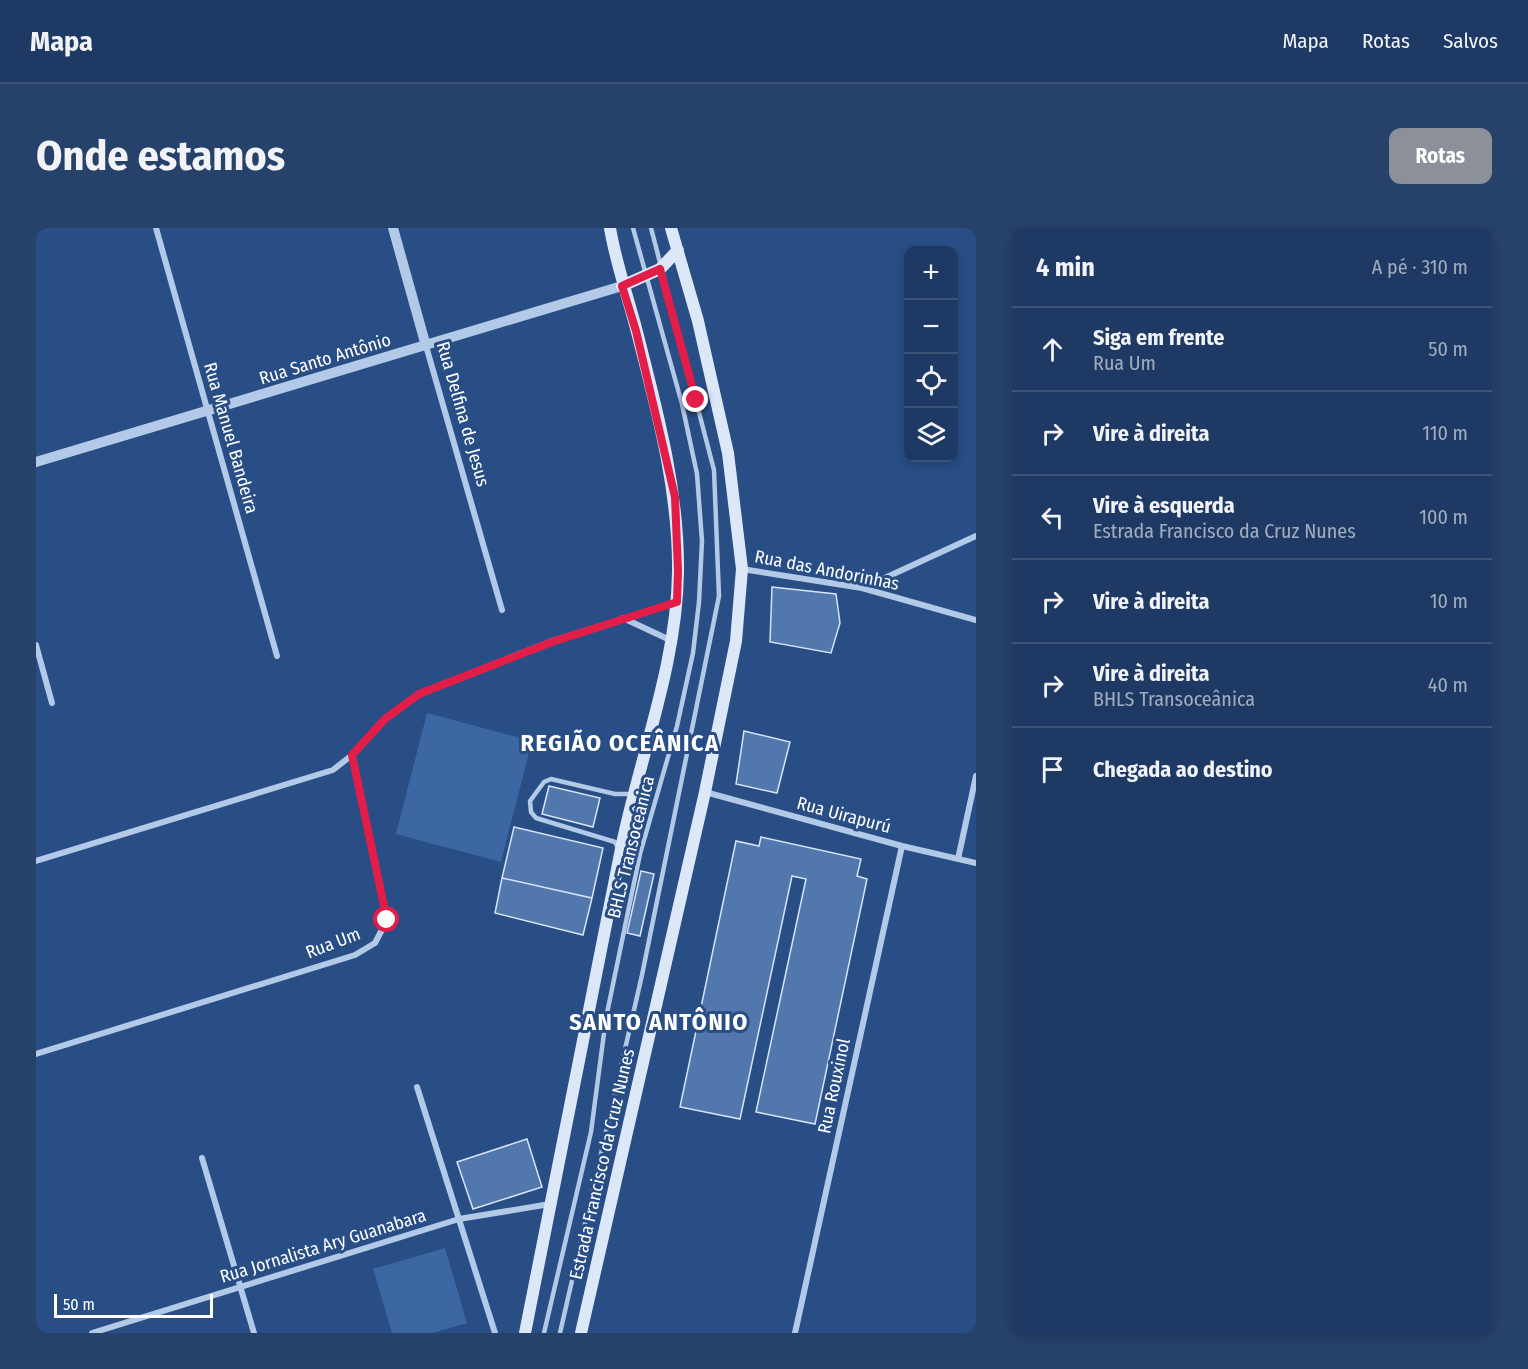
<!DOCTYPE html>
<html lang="pt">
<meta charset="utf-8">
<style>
body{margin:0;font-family:"Fira Sans Condensed",sans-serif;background:#26416a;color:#f1f3f6}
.controls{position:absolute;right:18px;top:18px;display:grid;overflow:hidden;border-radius:12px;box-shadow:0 3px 9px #0003}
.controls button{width:54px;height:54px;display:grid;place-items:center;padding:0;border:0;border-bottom:2px solid #3c5478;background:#1e3a64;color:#f1f3f6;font:30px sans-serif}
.scale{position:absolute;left:18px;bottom:15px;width:159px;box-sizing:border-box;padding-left:6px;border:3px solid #fff;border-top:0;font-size:16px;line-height:21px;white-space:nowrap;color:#fff;-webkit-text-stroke:4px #284e85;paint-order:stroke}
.stop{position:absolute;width:18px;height:18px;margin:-14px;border:4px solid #e11d48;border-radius:50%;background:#fff}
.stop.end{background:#e11d48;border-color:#fff;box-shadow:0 2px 6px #0008}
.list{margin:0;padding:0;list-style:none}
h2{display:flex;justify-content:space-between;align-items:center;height:78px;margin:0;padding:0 24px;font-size:26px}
h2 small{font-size:20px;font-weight:400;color:#a1adbf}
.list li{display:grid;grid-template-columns:39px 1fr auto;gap:18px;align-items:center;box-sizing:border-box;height:84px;padding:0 24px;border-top:2px solid #3c5478}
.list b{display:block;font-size:22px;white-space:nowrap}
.list p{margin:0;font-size:20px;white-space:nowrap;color:#a1adbf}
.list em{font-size:20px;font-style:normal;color:#a1adbf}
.icon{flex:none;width:33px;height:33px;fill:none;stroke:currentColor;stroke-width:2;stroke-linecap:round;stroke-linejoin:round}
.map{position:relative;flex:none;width:940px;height:1105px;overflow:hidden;border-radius:12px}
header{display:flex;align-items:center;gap:36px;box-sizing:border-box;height:84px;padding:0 30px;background:#1e3a64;border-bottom:2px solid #3c5478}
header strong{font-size:28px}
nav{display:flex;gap:33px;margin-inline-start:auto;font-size:21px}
.intro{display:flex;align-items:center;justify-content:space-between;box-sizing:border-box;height:144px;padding:0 36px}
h1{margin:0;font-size:42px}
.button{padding:15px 27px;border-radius:12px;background:#8c9099;color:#fff;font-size:21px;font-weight:700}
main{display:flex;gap:36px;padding:0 36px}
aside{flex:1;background:#1e3a64;border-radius:12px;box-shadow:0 3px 9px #0003}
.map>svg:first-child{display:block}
</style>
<header>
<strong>Mapa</strong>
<nav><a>Mapa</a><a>Rotas</a><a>Salvos</a></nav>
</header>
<div class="intro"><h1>Onde estamos</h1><a class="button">Rotas</a></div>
<main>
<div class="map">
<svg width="940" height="1105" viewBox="0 0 940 1105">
<rect width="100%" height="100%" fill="#284e85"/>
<path fill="#3d67a2" d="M 391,485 L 496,513 L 465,634 L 360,606 Z
M 409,1020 L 431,1095 L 396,1105 L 356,1105 L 337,1041 Z"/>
<path fill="#5177ad" stroke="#d6e4f6" stroke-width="1.5" d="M 736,359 L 800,366 L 804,395 L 795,425 L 734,414 Z
M 708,503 L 754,514 L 741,565 L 700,556 Z
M 513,558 L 564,570 L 557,599 L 506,586 Z
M 478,599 L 567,620 L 556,670 L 466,650 Z
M 725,609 L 825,631 L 821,648 L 831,651 L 779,896 L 720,884 L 770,651 L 756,648 L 704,891 L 644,879 L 700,613 L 723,618 Z
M 605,643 L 618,646 L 604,708 L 591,705 Z
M 466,650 L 556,670 L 547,707 L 459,685 Z
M 491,911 L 506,959 L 437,981 L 421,934 Z"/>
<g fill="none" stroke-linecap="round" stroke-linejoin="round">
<path stroke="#b3c9e8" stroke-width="4.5" d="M 582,620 L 579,614 L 500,590 L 495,584 L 494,573 L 508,554 L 515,551 L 579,566 L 595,566
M 508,1105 L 555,904 L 570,790 L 604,626 L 641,498 L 657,425 L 663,374 L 666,313 L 661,246 L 646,176 L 597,0
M 524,1105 L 606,747 L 683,368 L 678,242 L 615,0"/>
<path stroke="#b3c9e8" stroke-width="6" d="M 120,0 L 241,428
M 390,118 L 466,382
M 706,341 L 826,360 L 940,392
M 827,360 L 940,308
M 587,390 L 634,412
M 0,417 L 16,475
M 316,527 L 349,491 L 383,466 L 516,413 L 641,374
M 669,564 L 866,618 L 940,635
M 922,631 L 940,548
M 0,633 L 297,542 L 316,527 L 351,692 L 339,715 L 319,727 L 0,826
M 381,859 L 459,1105
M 166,930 L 218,1105
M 56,1105 L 423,991 L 514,976
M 759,1105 L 866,618"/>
<path stroke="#b3c9e8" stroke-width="10" d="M 357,0 L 390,118
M 0,234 L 586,58"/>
<path stroke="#dce7f7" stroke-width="12" d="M 586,58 L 624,41 L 642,22
M 489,1105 C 522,944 552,782 585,621 C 603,531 641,437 642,344 C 643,263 621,182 601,104 C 592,69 580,36 574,0
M 545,1105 L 669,564 L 700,413 L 706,341 L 692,225 L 662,93 L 635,0"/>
</g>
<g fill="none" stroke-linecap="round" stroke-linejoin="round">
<path stroke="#e11d48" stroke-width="8" d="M 351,692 L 316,527 L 349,491 L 383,466 L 516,414 L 641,374 L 642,343 L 639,269 L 600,103 L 586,58 L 624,41 L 660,172"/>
</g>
<g text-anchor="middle" stroke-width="6" stroke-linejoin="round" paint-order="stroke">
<g font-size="18" fill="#fff" stroke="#284e85">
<text transform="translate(289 131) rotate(-17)" y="6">Rua Santo Antônio</text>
<text transform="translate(427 186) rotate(74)" y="6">Rua Delfina de Jesus</text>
<text transform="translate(195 210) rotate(74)" y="6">Rua Manuel Bandeira</text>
<text transform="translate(791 342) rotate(11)" y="6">Rua das Andorinhas</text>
<text transform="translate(808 587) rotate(15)" y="6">Rua Uirapurú</text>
<text transform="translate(595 619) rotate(-76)" y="6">BHLS Transoceânica</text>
<text transform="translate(297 715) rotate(-21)" y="6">Rua Um</text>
<text transform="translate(798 858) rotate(-78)" y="6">Rua Rouxinol</text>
<text transform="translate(566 936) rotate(-77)" y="6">Estrada Francisco da Cruz Nunes</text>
<text transform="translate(287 1018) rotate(-17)" y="6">Rua Jornalista Ary Guanabara</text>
</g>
<g font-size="24" font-weight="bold" letter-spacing="1.5" fill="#fff" stroke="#284e85">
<text x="584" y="523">REGIÃO OCEÂNICA</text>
<text x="623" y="802">SANTO ANTÔNIO</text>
</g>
</g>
</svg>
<div class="controls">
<button>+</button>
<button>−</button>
<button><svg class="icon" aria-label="locate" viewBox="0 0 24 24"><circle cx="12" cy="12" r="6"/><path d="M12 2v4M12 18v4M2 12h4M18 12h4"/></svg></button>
<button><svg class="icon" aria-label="layers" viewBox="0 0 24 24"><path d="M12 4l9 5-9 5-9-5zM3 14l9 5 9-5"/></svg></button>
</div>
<div class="scale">50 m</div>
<div class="stop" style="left:351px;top:692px"></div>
<div class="stop end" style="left:660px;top:172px"></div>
</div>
<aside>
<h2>4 min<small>A pé · 310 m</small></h2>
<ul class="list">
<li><svg class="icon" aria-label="ahead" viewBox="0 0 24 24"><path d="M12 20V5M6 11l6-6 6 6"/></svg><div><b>Siga em frente</b><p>Rua Um</p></div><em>50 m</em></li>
<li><svg class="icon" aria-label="right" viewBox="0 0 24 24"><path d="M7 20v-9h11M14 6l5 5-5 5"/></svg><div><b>Vire à direita</b></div><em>110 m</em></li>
<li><svg class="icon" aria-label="left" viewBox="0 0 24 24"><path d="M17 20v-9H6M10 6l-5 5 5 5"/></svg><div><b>Vire à esquerda</b><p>Estrada Francisco da Cruz Nunes</p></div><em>100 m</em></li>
<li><svg class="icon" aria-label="right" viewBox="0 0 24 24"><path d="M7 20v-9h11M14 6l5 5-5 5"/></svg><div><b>Vire à direita</b></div><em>10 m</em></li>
<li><svg class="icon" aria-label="right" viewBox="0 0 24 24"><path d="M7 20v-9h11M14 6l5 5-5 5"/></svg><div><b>Vire à direita</b><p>BHLS Transoceânica</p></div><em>40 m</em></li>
<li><svg class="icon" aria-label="arrive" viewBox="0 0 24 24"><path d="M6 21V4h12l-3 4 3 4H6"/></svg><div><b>Chegada ao destino</b></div></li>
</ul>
</aside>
</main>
